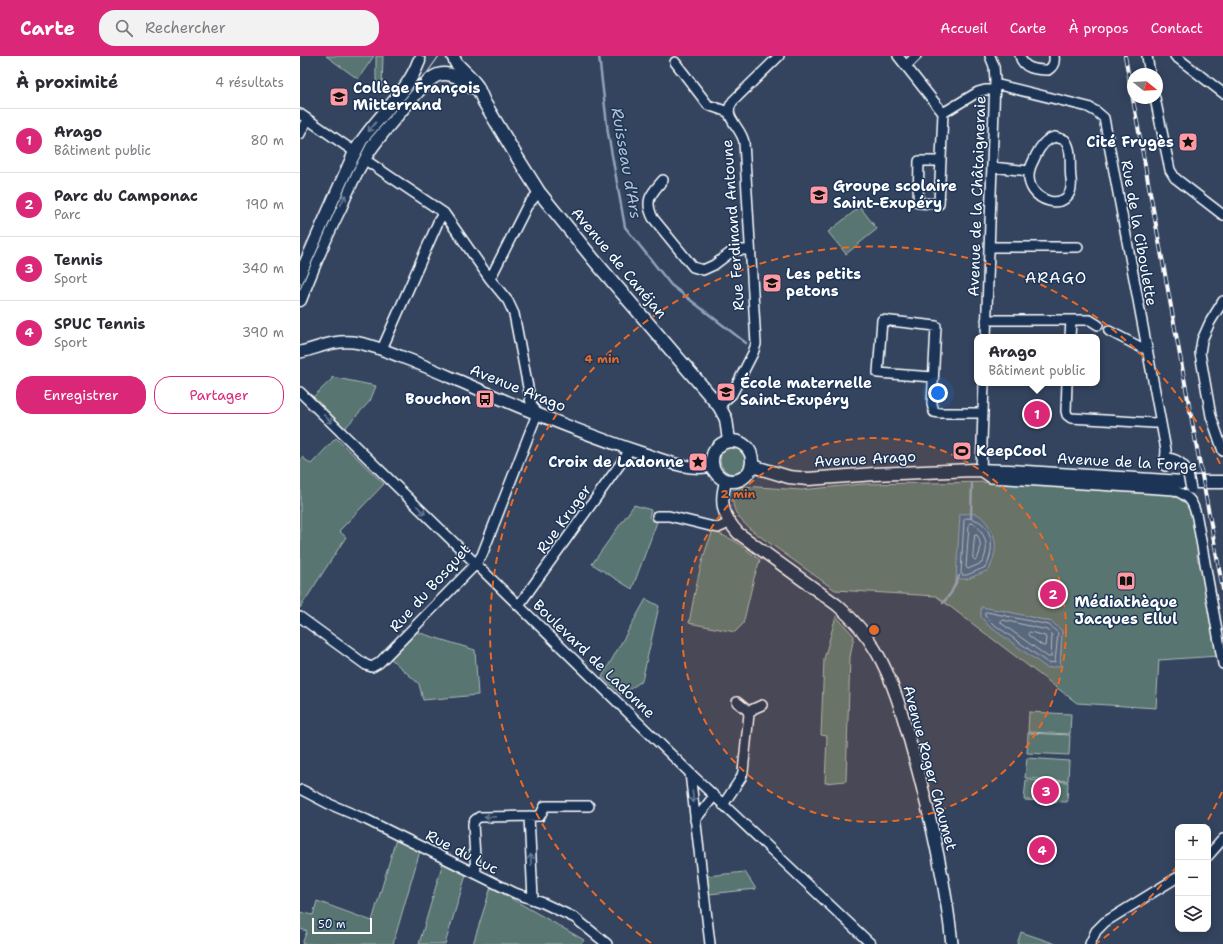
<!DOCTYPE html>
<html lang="fr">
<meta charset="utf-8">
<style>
body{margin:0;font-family:"Shantell Sans",sans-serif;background:#f2f2f3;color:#2b2b33}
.controls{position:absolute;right:12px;bottom:12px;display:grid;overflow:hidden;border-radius:8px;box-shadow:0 2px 10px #0003}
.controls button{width:36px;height:36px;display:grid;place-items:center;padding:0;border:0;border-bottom:1px solid #e1e1e2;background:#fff;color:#2b2b33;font:20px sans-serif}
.compass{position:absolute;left:827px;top:12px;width:36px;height:36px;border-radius:50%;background:#fff;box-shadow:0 2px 10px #0003;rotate:108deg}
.scale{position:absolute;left:12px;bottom:10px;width:60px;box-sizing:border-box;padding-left:4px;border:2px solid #fff;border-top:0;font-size:11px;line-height:14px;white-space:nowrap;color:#fff;-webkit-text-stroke:3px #1d3557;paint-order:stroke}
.you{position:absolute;left:638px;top:337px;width:14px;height:14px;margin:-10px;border:3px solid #fff;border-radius:50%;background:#1a73e8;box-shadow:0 0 0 6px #1a73e833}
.badge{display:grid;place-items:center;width:26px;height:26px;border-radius:50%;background:#db2777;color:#fff;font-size:13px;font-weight:700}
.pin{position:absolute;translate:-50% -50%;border:2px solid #fff;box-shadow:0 1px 4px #0006}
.popup{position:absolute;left:674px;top:278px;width:126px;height:52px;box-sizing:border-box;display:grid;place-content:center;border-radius:8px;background:#fff;filter:drop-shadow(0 1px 3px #0005);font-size:13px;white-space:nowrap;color:#7c7c81}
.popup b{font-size:15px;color:#2b2b33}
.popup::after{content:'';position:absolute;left:50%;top:100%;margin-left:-8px;border:8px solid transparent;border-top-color:#fff}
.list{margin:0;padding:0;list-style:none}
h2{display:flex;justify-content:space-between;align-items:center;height:52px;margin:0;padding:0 16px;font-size:17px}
h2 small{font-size:13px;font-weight:400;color:#7c7c81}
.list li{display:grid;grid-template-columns:26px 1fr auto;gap:12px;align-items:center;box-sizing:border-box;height:64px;padding:0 16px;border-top:1px solid #e1e1e2}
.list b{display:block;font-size:15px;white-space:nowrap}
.list p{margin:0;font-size:13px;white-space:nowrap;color:#7c7c81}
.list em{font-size:13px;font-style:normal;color:#7c7c81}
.actions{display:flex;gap:8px;padding:12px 16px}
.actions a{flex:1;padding:9px 0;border:1px solid #db2777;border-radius:16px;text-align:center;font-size:14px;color:#db2777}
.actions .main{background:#db2777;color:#fff}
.icon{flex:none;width:22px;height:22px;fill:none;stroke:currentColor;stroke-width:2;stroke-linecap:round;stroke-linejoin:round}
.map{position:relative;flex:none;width:923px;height:888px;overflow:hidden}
header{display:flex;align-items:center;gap:24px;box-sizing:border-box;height:56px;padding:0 20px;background:#db2777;color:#fff}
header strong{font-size:19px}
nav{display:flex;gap:22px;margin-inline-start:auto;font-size:14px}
.search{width:280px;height:36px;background:#f2f2f3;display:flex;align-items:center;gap:10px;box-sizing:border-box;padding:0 14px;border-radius:16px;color:#7c7c81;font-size:15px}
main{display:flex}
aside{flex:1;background:#fff}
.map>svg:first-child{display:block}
</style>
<header>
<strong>Carte</strong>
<div class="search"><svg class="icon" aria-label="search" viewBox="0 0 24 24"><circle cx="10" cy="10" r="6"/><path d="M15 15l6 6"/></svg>Rechercher</div>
<nav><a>Accueil</a><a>Carte</a><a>À propos</a><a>Contact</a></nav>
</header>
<main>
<aside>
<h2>À proximité<small>4 résultats</small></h2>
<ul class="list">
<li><span class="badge">1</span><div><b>Arago</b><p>Bâtiment public</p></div><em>80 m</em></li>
<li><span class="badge">2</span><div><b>Parc du Camponac</b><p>Parc</p></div><em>190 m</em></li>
<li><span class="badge">3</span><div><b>Tennis</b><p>Sport</p></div><em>340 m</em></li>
<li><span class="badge">4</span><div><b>SPUC Tennis</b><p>Sport</p></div><em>390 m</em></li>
</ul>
<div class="actions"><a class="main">Enregistrer</a><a>Partager</a></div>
</aside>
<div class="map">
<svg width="923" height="888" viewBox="0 0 923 888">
<rect width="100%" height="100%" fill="#34445f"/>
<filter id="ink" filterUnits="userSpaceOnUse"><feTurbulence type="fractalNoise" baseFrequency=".025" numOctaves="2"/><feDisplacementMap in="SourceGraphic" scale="8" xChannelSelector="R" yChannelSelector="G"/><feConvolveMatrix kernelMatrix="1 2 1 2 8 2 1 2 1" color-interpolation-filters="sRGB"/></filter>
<g filter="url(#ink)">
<path fill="#597471" stroke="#acbab8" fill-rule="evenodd" d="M 26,0 L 74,0 L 58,23 Z
M 76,0 L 83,0 L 82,31 L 76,31 Z
M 560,151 L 577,173 L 546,198 L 528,176 Z
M 32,321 L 76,330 L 70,345 L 45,372 L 13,341 L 32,323 Z
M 36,382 L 84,428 L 39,475 L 46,481 L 0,552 L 0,404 L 2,401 L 11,408 Z
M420 404a14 14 0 1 1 28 0a14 14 0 1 1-28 0Z
M 695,426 L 862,436 L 876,439 L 885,445 L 892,455 L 899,491 L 897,499 L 898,505 L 903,512 L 909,546 L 909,559 L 911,561 L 918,600 L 859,604 L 856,652 L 777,647 L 636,540 L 535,534 L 450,473 C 436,460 431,453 433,434 L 444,430 L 501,434 L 563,428 ZM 681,552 L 705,555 L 751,566 L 762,575 L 760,610 Z
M 334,449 L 351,454 L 349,461 L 353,465 L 357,466 L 332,533 L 292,508 Z
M 413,475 L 435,485 L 460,504 L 454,522 L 443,568 L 435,576 L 389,567 C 395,536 400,504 413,475 Z
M 346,543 L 359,550 L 342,625 L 321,639 L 302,621 Z
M 536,560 L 554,580 L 550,601 L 546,725 L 525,727 L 527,680 L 521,679 L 524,603 Z
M 117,576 L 175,594 L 178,639 L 123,644 L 119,628 L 91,603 Z
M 729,656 L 771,658 L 770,678 L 728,676 Z
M 728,677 L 770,679 L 769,699 L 727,697 Z
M 727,702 L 769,705 L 768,725 L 725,722 Z
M 726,724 L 768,726 L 767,746 L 724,744 Z
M 96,783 L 120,795 L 93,888 L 2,888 L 7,875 L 0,873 L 0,856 L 13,859 L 17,845 L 72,865 Z
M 143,806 L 166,819 L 145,888 L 119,888 Z
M 445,816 L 456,833 L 409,838 L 407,820 Z
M 191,831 L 284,884 L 281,888 L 173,888 Z
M 721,876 L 756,888 L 717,888 Z"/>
<path fill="#44678b" stroke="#8fa4b9" d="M 660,458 C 665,458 672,457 676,458 C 682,460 685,465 688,469 C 699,484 696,498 689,514 L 667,523 L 656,523 Z
M 681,551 L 705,555 L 752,566 L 762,575 L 760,610 L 747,612 L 689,570 L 681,561 Z"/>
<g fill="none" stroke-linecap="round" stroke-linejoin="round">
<path stroke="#b4c2d1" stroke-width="1" d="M 666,462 C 693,463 696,491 686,511 L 667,519 L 662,519 L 661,517 L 664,464 Z
M 670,467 C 675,467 678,470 680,474 C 688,485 688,495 682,507 L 668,513 L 666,511 L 669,469 Z
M 675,479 L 677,479 C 682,487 681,495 677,503 L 675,504 L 673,502 Z
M 687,556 L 749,569 L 758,577 L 755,606 L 748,607 L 692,567 L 685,560 L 685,557 Z
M 703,564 L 747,574 L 752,579 L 751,601 L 748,601 L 701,567 L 701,565 Z
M 730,576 L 745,580 L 746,582 L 745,590 L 743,590 L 729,580 L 728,578 Z"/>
<path stroke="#8fa4b9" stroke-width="2.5" d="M 299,0 L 308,77 L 325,171 L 371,229 L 446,287
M 671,461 L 672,428
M 643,547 L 651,537 L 659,520"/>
<defs>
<path id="minor" d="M 598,0 L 643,57 L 678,36 L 685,34 L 695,34
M 720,0 C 723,13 737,14 748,14 C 753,11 755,6 754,0
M 847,0 L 850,18
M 875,0 L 923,37
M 375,6 L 408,49 L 428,56
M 606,10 L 616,0
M 695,28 L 788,51 L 797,56 L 804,62 L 866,394 L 865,410
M 855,42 L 870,114 L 875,122 L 923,159
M 0,58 L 55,96
M 0,78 L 7,63
M 755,81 L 765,84 C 773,94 769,110 771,123 C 776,161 721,147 730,113 C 731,109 734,104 736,99 C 740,91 745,83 755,81 Z
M 64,103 L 144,157 L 190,223
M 641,105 L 619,105 L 618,147 L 639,148 L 643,57
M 692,111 L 729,115
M 363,124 C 351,138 344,144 353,162 L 393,211 L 403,214 L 414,209 L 434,194 L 450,194
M 689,191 L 778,191
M 923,245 L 910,266 L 902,284 L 900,297 L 911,360 L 923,395
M 686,264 L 790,264 L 798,269
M 809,275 L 842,292 L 846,292
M 686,281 L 695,24 L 694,10 L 690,0
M 770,281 L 771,264
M 82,293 L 139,164 L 144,157
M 633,321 L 578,317 L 582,264 L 636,270 L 632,348 L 634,356 L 640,357 L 683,357
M 684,327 L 681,415 L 691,422 L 874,434 C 890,441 893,445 897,462 L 923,608
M 767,327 L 766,355 L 767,359 L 771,362 L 854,367 L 860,367
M 0,336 L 390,717 L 571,888
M 419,350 L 432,338 L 453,297 L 456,288 L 444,86 C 441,70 421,61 433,45 L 479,0
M 865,402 C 876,402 885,408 888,418
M 357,460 L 369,460 L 418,472 L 429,467
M 219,549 L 326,400 L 329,393
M 0,561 L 66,609 L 72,611 L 79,607 L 83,603 L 176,508 L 182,499 L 237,358 L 231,347 L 214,258 L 208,245 L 190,223 L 227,150 L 239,136
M 437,646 L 447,654 L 449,658
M 390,717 L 410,888
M 2,734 L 27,747 L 67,764 L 215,837 L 243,847 L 275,862 L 307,888
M 423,749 L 441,722 L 443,716 L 449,658 L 453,653 L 462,649
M 229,760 L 233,843
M 395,764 L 414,740
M 908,800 L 923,783
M 176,818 L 173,768 L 175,764 L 179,761 L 240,760 L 245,750 L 289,750
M 790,888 L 796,875 L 805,866 L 878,821"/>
<path id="tertiary" d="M 0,296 C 19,292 32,284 53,286 C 70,288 86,295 102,301 C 123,309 143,318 164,327 C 221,352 279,376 339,396 C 361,403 389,416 412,410
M 426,425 C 419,447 423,460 438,477 L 537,549 C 552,562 566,577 576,595 C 593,624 602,657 611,689 C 629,754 645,820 652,888"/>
<path id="secondary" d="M 153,0 L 156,7 L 169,20 L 177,30 L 184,46 L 217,101 L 239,136 L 294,204 L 419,350 L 426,363 L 429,385
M 0,220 L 55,96 C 73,64 106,40 119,5
M 0,244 C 12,213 25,182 40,152 C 47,135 55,118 64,103 C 76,83 91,67 105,50 C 113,41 127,23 138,19 C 150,15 163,23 171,31
M412 405a20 20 0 1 1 40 0a20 20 0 1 1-40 0Z
M 452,410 L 489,421 L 508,423 L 574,418 L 673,414 L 709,415 L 883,426 L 923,426"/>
</defs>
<use href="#minor" stroke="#fff" stroke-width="12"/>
<use href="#tertiary" stroke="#fff" stroke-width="14"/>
<use href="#secondary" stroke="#fff" stroke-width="15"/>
<use href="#minor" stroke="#1d3557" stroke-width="9"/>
<use href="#tertiary" stroke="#1d3557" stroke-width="11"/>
<use href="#secondary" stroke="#1d3557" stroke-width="12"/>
<path stroke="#fff" stroke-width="1" d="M 0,233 L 52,116 L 68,85 L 127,17 L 139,0"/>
<defs>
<path id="rail" d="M 825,0 L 923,534"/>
</defs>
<use href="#rail" stroke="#fff" stroke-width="4"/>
<use href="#rail" stroke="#1d3557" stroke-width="2.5" stroke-dasharray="8" stroke-linecap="butt"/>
<defs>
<path id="minor-bridge" d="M 888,418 L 891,433"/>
</defs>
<use href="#minor-bridge" stroke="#fff" stroke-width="12" stroke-linecap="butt"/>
<use href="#minor-bridge" stroke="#1d3557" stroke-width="9"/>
</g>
<defs><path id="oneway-shaft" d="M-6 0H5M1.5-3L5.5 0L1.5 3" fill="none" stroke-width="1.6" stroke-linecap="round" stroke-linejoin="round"/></defs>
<g stroke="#6c7c92">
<use href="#oneway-shaft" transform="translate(72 71) rotate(129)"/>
<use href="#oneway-shaft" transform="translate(43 144) rotate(-65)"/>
<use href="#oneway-shaft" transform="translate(28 363) rotate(44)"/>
<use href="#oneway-shaft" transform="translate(121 454) rotate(44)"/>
<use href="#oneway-shaft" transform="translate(393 741) rotate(83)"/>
<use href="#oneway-shaft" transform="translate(190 761) rotate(178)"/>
<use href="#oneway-shaft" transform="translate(231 804) rotate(-93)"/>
</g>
</g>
<circle cx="574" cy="574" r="192" fill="#ea6a24" fill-opacity=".12"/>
<g fill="none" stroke="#ea6a24" stroke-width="2" stroke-dasharray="7 5">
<circle cx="574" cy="574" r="192"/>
<path d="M922 736A384 384 0 0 1 905 769M877 810A384 384 0 0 1 797 887M351 887A384 384 0 1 1 922 412"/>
</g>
<defs>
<symbol id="school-square" viewBox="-11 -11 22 22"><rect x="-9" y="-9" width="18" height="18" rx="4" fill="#ff9aa2" stroke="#1d3557"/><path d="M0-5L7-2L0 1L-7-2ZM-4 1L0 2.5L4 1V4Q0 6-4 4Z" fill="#111"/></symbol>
<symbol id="sight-square" viewBox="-11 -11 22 22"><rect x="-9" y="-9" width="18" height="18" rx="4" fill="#ff9aa2" stroke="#1d3557"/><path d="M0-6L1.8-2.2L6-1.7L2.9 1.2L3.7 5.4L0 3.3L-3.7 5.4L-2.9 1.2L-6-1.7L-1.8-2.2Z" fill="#111"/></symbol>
<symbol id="bus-square" viewBox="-11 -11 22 22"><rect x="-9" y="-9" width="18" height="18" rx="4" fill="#ff9aa2" stroke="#1d3557"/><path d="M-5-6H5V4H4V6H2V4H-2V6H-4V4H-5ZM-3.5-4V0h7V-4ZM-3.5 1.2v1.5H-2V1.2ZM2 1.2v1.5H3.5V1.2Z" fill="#111"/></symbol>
<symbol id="stadium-square" viewBox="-11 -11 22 22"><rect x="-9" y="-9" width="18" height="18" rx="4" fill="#ff9aa2" stroke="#1d3557"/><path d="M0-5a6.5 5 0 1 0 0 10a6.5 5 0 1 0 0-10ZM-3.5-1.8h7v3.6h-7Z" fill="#111"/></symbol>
<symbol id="library-square" viewBox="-11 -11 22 22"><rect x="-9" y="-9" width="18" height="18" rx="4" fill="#ff9aa2" stroke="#1d3557"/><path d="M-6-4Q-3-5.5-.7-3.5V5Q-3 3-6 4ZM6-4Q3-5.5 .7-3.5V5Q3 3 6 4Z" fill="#111"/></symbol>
</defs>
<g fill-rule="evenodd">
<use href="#school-square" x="28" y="30" width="22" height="22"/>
<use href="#sight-square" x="877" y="75" width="22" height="22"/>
<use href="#school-square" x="508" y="128" width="22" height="22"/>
<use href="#school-square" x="461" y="216" width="22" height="22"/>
<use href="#school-square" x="415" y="325" width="22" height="22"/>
<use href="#bus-square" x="174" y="332" width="22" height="22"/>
<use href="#stadium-square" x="651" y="384" width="22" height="22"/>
<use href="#sight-square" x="387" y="395" width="22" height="22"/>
<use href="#library-square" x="815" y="514" width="22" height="22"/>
</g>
<g text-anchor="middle" stroke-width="3" stroke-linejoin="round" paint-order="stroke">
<g font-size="15" font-weight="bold" fill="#fff" stroke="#1d3557" text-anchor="start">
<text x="53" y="37">Collège François<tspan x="53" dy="17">Mitterrand</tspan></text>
<text x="874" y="91" text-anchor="end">Cité Frugès</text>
<text x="533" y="135">Groupe scolaire<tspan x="533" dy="17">Saint-Exupéry</tspan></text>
<text x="486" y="223">Les petits<tspan x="486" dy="17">petons</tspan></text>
<text x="440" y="332">École maternelle<tspan x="440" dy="17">Saint-Exupéry</tspan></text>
<text x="171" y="348" text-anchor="end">Bouchon</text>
<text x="676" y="400">KeepCool</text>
<text x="384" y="411" text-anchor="end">Croix de Ladonne</text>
<text x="826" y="551" text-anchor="middle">Médiathèque<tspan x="826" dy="17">Jacques Ellul</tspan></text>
</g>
<g font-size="15" fill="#fff" stroke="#1d3557">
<text transform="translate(677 140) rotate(-88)" y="5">Avenue de la Châtaigneraie</text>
<text transform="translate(433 169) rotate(-94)" y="5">Rue Ferdinand Antoune</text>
<text transform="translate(839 177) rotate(80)" y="5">Rue de la Ciboulette</text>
<text transform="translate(319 207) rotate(50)" y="5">Avenue de Canéjan</text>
<text transform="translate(218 332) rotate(22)" y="5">Avenue Arago</text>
<text transform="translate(565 403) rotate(-3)" y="5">Avenue Arago</text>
<text transform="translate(827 406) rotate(3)" y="5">Avenue de la Forge</text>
<text transform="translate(264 463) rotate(-54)" y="5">Rue Kruger</text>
<text transform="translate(130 532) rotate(-48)" y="5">Rue du Bosquet</text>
<text transform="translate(294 603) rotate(44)" y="5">Boulevard de Ladonne</text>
<text transform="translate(630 712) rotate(75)" y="5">Avenue Roger Chaumet</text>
<text transform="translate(162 796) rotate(27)" y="5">Rue du Luc</text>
</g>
<g font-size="16" font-style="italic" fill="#b4c2d1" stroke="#1d3557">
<text transform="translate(327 107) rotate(80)" y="6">Ruisseau d'Ars</text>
</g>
<g font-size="16" letter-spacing="1" fill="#fff" stroke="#1d3557">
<text x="756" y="227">ARAGO</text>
</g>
</g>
<circle cx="574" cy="574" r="6" fill="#ea6a24" stroke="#1d3557" stroke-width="2"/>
<g font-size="12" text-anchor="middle" font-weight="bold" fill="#ea6a24" stroke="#1d3557" stroke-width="3" stroke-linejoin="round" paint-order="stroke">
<text x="302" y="307">4 min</text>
<text x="438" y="442">2 min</text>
</g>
</svg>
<div class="controls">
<button>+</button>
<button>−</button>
<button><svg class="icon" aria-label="layers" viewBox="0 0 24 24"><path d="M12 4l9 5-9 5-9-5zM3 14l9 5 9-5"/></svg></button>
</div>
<svg class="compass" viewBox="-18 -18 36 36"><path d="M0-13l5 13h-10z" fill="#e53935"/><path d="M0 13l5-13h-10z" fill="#7c7c81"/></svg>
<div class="scale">50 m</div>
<div class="you"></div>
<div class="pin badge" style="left:737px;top:358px">1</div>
<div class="popup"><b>Arago</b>Bâtiment public</div>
<div class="pin badge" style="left:753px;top:538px">2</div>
<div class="pin badge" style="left:746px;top:735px">3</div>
<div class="pin badge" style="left:742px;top:794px">4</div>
</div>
</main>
